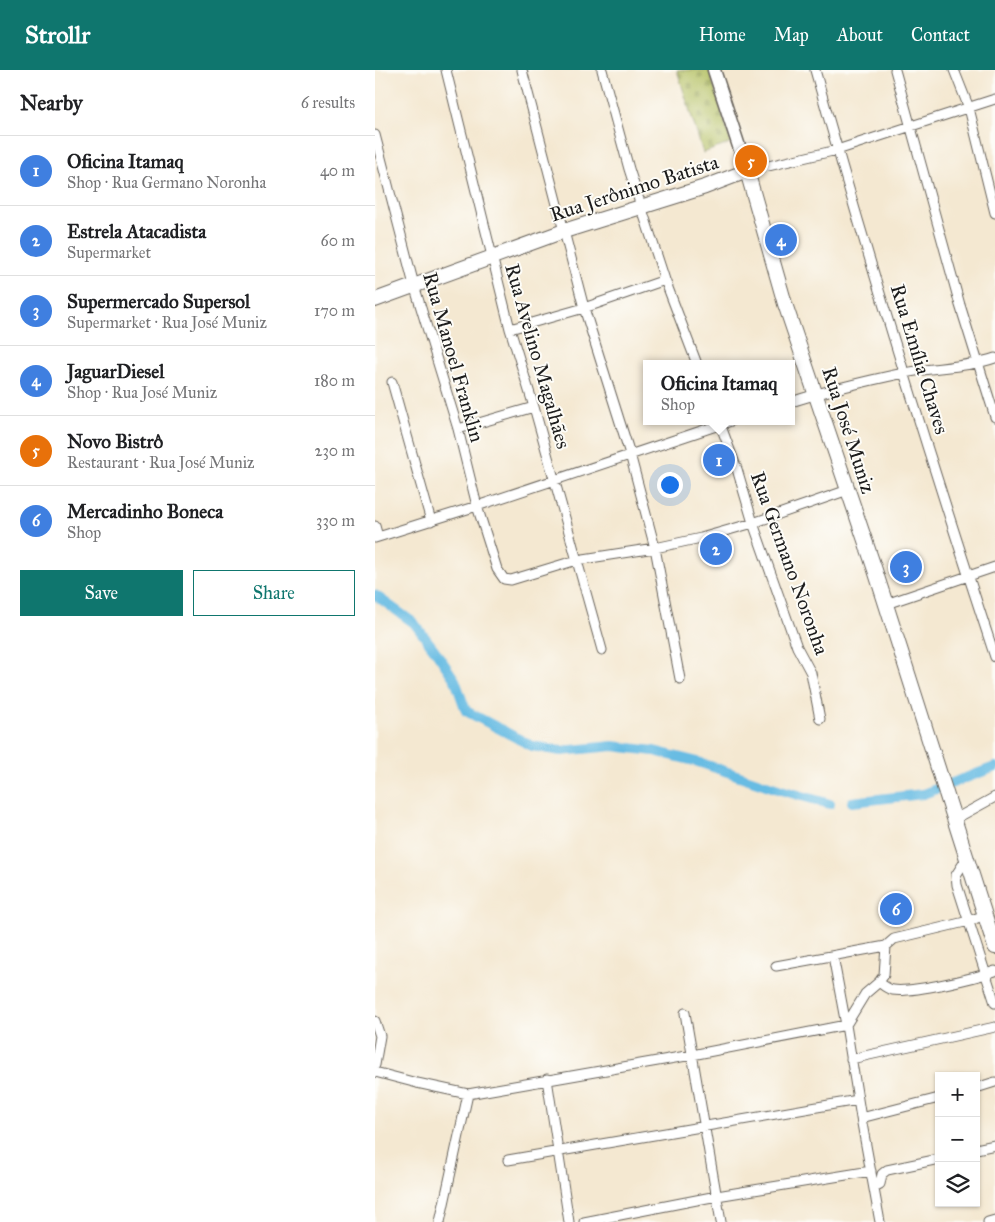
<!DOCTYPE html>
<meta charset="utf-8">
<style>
body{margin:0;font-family:"IM FELL Great Primer",serif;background:#f2f2f2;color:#202124}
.controls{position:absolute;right:15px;bottom:15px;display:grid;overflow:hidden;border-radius:0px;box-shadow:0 1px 4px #0004}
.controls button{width:45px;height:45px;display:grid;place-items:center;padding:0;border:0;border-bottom:1px solid #e0e0e0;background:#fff;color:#202124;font:25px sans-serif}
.you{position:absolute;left:294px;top:414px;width:18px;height:18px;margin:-12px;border:4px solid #fff;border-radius:50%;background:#1a73e8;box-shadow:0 0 0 8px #1a73e833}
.badge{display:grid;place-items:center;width:32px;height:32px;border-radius:50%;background:#0f766e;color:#fff;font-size:16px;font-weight:700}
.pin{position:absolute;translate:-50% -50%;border:2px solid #fff;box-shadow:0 1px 5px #0006}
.popup{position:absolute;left:268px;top:290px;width:152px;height:65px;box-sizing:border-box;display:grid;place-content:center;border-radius:0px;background:#fff;filter:drop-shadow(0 1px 4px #0005);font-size:16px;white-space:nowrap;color:#757577}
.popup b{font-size:19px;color:#202124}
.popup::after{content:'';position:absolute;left:50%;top:100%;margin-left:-10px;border:10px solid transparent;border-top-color:#fff}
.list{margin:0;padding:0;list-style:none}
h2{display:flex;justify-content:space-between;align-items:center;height:65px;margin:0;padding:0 20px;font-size:21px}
h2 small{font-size:16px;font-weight:400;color:#757577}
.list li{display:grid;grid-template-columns:32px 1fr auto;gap:15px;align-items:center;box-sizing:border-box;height:70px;padding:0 20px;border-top:1px solid #e0e0e0}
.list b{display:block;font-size:19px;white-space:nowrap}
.list p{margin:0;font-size:16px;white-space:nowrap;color:#757577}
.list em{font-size:16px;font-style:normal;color:#757577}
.actions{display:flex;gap:10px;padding:15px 20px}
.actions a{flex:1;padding:11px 0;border:1px solid #0f766e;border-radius:0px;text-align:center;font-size:18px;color:#0f766e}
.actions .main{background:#0f766e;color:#fff}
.icon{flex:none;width:28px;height:28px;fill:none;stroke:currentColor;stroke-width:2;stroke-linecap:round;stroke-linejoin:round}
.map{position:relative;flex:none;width:620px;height:1152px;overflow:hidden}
header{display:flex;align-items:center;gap:30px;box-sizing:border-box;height:70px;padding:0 25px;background:#0f766e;color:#fff}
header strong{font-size:24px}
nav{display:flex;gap:28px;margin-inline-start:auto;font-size:18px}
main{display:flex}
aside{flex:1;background:#fff}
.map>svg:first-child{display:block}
</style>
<header>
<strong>Strollr</strong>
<nav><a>Home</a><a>Map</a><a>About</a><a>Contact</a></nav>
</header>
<main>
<aside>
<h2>Nearby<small>6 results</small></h2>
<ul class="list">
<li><span class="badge" style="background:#3f7fe0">1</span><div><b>Oficina Itamaq</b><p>Shop · Rua Germano Noronha</p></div><em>40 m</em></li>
<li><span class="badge" style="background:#3f7fe0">2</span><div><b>Estrela Atacadista</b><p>Supermarket</p></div><em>60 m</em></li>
<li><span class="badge" style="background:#3f7fe0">3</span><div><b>Supermercado Supersol</b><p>Supermarket · Rua José Muniz</p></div><em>170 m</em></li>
<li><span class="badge" style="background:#3f7fe0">4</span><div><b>JaguarDiesel</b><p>Shop · Rua José Muniz</p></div><em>180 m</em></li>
<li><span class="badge" style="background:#e8710a">5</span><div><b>Novo Bistrô</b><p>Restaurant · Rua José Muniz</p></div><em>230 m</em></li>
<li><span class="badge" style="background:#3f7fe0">6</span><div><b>Mercadinho Boneca</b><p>Shop</p></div><em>330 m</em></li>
</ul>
<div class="actions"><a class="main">Save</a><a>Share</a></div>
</aside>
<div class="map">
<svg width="620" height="1152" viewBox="0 0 620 1152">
<defs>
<pattern id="cemetery-stones" width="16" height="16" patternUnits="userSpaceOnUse" patternTransform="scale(1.25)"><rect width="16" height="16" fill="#b3bf60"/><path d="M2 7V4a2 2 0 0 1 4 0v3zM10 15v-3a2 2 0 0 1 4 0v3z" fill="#99a453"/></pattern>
</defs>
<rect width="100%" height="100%" fill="#fdfcf7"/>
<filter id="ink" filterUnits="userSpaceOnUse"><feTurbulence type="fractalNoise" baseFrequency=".02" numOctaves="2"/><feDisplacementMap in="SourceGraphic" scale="10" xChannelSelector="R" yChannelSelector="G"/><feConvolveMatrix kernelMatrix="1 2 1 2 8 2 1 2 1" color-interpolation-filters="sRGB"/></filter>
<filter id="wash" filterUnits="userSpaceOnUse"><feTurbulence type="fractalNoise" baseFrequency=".0096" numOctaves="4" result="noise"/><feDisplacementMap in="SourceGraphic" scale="20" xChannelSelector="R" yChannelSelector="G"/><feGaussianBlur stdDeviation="1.12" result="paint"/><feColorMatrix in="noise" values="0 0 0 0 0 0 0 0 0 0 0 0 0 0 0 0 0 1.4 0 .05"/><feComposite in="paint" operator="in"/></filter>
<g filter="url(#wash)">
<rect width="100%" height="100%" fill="#f4e8d1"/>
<path fill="url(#cemetery-stones)" stroke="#686e3e" d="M 302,0 L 334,0 L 356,73 L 328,83 Z"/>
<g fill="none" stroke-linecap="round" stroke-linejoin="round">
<path stroke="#67bce3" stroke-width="10" d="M 0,525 L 39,553 L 59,579 L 80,610 L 91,641 L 157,676 L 186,681 L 238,676 L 279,681 L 323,692 L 406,720 L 455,734
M 477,732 L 548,724 L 620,697"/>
</g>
</g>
<g filter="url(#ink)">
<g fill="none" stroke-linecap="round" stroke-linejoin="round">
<defs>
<path id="street" d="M 71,0 L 135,259 L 159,337 L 227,580
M 147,0 L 209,238 L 255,384 L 280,478 L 305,609
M 227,0 L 254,99 L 290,210 L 322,294
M 440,0 C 495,197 556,393 620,587
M 520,0 L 585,235 L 620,347
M 579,0 L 594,38 L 620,143
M 0,65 L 39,215 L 83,359 L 102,436 L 122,499 L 129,509 L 136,510 L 202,490 L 280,478 L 326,468 L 378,453 L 473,420
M 372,101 L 462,80 L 620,29
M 135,259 L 209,238 L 290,210
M 17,312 L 56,451
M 416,332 C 453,320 491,311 529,303 C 559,297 591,298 620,288
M 344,351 L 362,399 L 378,453 L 422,577 L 436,603 L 445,649
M 83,359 L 159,337
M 0,456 L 3,467
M 0,468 L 102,436 L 356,351
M 511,534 L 620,497
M 580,749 L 620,727
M 592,788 L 581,805 L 582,815 L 620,933
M 401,896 L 511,876 L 519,869 L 594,851 L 610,845
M 504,912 C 509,916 512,919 518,920 C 537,923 600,908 620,901
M 310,943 L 346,1152
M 0,951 L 5,966 L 0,995
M 476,989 L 620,957
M 0,1002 L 42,1013 L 93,1024 L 317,985 L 471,955 L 458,886
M 172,1009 L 194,1152
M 601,1018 L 620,1012
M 486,1048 L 564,1028
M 601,1079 L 620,1075
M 133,1090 L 483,1030
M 499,1117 L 505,1114 L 507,1104 L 512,1100 L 564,1089
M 65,1152 L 93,1024
M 209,1152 L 342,1126 L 496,1101
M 505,1152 L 486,1048 L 471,955 L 490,924 L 504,912 L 509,905 L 511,876
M 613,1152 L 620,1150"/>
<path id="secondary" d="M 339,0 L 372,101"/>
<path id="primary" d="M 0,230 L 189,161 L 330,117 L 372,101 L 410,234 L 500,500 L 620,877"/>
</defs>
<use href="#street" stroke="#68635b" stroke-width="11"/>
<use href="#secondary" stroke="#68635b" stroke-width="15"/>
<use href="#primary" stroke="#68635b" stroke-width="16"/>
<use href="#street" stroke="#fff" stroke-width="9"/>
<use href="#secondary" stroke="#fff" stroke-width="12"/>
<use href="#primary" stroke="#fff" stroke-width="14"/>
</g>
</g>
<g text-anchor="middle" stroke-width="4" stroke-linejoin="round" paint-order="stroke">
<g font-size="20" fill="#1c1c1c" stroke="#fdfcf7">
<text transform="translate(259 118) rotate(-18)" y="7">Rua Jerônimo Batista</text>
<text transform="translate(163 286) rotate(74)" y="7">Rua Avelino Magalhães</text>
<text transform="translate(79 287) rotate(74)" y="7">Rua Manoel Franklin</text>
<text transform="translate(545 289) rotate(73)" y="7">Rua Emília Chaves</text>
<text transform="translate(474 360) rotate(72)" y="7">Rua José Muniz</text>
<text transform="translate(415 493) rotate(70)" y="7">Rua Germano Noronha</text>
</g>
</g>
</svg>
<div class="controls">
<button>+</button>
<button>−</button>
<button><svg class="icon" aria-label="layers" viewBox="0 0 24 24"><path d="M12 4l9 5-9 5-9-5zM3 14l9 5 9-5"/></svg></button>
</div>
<div class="you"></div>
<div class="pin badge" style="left:344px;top:390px;background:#3f7fe0">1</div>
<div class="popup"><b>Oficina Itamaq</b>Shop</div>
<div class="pin badge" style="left:341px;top:479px;background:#3f7fe0">2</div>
<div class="pin badge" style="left:531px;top:497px;background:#3f7fe0">3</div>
<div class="pin badge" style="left:406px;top:170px;background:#3f7fe0">4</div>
<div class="pin badge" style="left:376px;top:91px;background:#e8710a">5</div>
<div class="pin badge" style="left:521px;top:839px;background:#3f7fe0">6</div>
</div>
</main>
